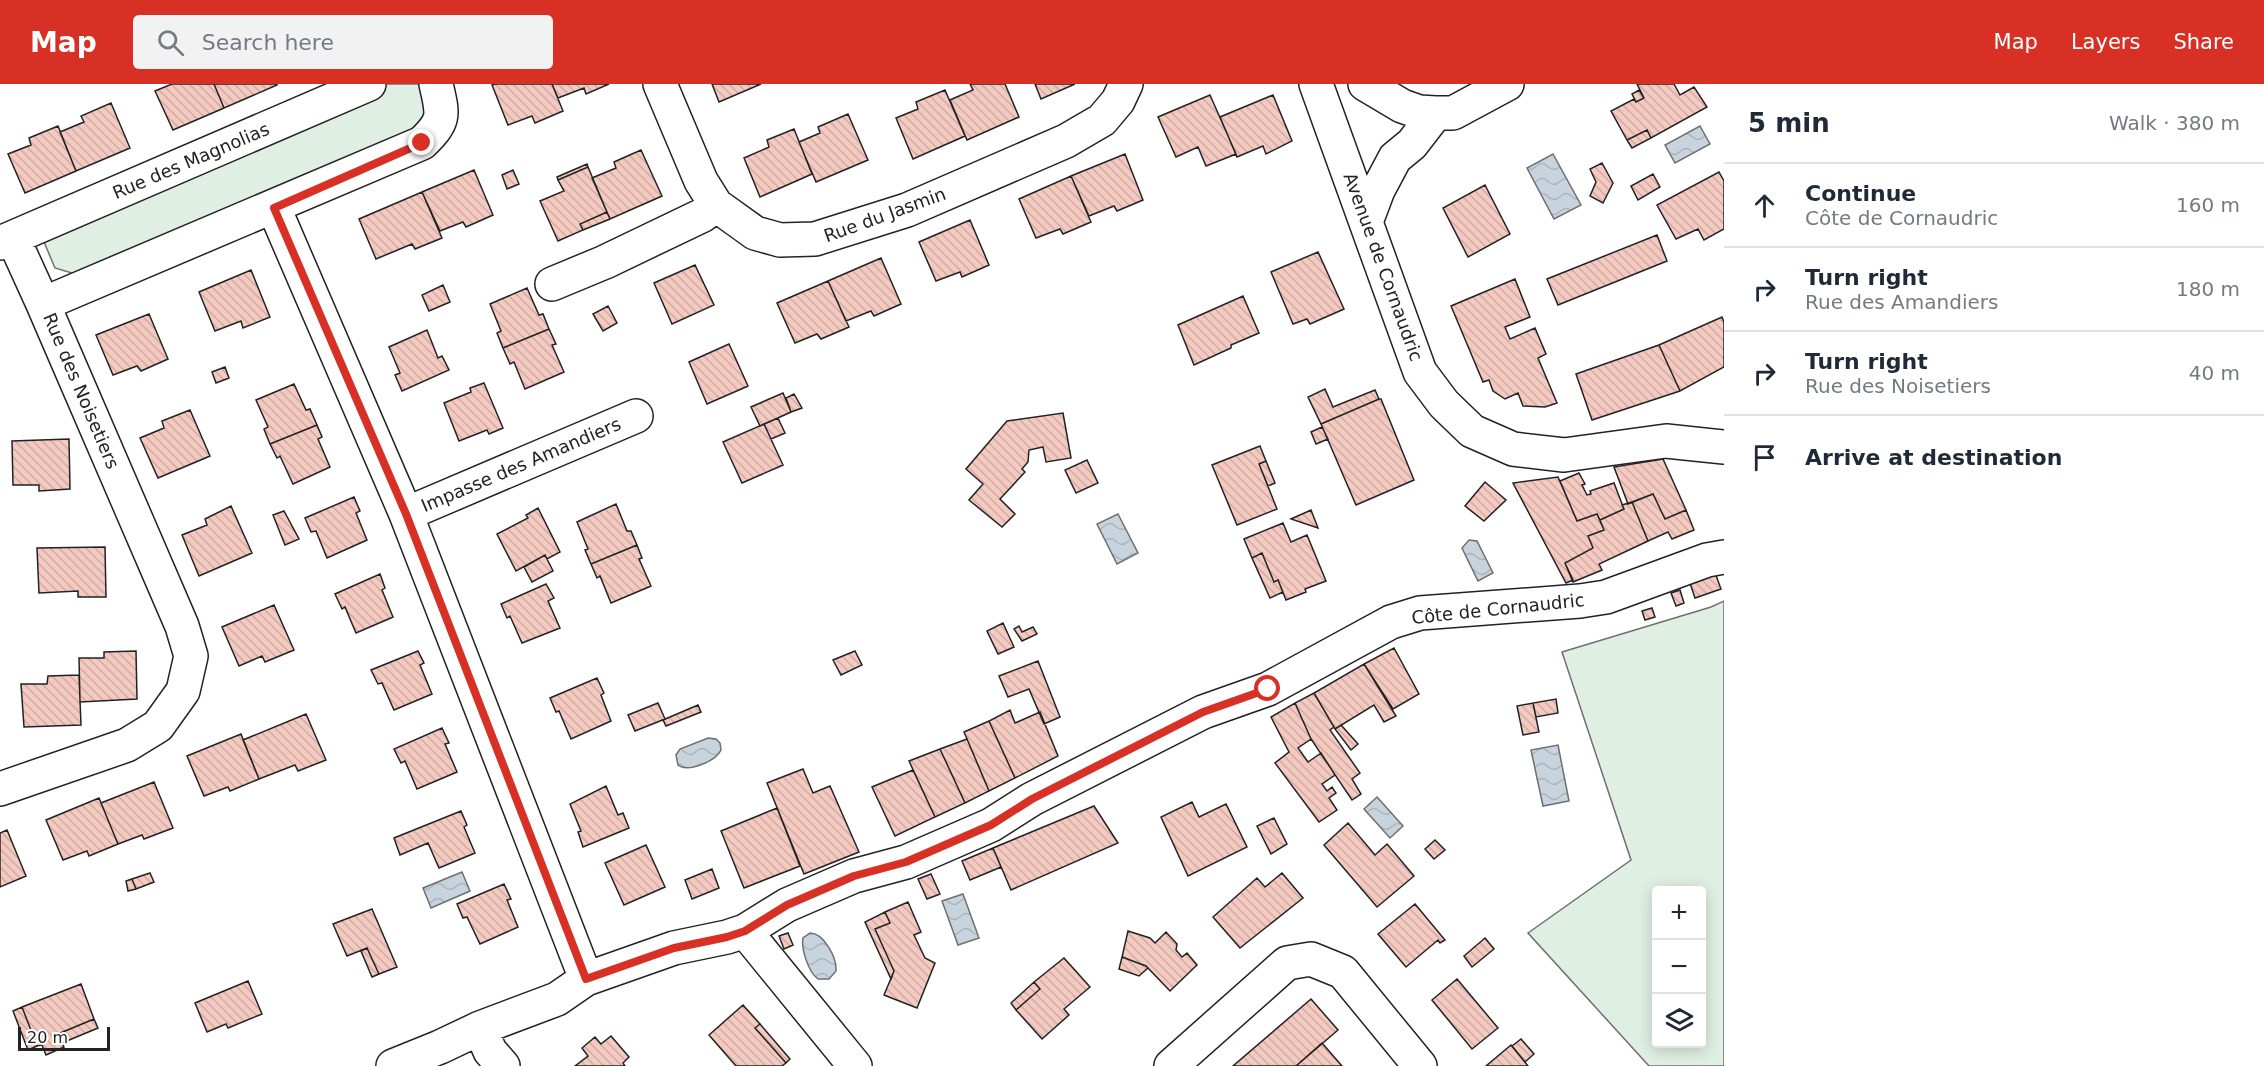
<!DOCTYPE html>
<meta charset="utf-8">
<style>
body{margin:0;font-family:"DejaVu Sans",sans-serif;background:#f2f2f3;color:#1f2937}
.controls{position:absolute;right:18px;bottom:18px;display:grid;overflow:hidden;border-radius:6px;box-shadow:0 3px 15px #0003}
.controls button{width:54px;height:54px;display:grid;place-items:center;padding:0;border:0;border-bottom:2px solid #e0e1e3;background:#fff;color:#1f2937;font:30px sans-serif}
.scale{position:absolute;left:18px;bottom:15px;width:92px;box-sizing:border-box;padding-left:6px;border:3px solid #222;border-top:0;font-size:16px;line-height:21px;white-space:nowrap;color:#222;-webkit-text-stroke:4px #fff;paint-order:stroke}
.stop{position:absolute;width:18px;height:18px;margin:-14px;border:4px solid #d93025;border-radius:50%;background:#fff}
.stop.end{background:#d93025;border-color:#fff;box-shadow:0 2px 6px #0008}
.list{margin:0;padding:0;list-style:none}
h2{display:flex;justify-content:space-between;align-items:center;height:78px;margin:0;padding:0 24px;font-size:26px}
h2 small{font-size:20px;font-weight:400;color:#747a83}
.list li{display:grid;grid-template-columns:39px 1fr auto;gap:18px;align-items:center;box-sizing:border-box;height:84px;padding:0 24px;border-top:2px solid #e0e1e3}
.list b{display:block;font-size:22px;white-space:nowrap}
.list p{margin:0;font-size:20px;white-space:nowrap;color:#747a83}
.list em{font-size:20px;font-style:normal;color:#747a83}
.icon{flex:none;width:33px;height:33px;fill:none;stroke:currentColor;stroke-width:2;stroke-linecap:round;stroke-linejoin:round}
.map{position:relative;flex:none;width:1724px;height:982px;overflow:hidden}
header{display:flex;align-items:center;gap:36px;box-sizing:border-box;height:84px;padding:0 30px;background:#d93025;color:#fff}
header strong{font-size:28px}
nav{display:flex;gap:33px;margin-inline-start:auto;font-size:21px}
.search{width:420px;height:54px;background:#f2f2f3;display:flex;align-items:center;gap:15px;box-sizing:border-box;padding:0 21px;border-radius:6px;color:#747a83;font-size:22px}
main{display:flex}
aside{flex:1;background:#fff}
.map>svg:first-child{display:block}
</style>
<header>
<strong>Map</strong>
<div class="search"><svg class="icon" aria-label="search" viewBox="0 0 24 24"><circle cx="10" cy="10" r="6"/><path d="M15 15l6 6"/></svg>Search here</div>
<nav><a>Map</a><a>Layers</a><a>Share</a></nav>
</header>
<main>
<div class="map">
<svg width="1724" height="982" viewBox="0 0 1724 982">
<defs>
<pattern id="water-waves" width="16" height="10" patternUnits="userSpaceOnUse" patternTransform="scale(1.5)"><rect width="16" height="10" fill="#c7d3dd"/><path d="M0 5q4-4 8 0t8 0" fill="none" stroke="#abb5bd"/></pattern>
<pattern id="building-back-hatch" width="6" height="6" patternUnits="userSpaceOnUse" patternTransform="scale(1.5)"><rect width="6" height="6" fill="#f3c9c0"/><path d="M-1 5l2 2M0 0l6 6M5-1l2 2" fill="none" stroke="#d0aca5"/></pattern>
</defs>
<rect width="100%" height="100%" fill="#fff"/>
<path fill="#e0efe3" stroke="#6f6f6f" stroke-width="1.5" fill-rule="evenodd" d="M 386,0 L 419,0 L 430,26 L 424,42 L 75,190 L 55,184 L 44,158 L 58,144 Z
M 1724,517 L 1724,982 L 1649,982 L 1528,849 L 1631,776 L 1562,568 L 1711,523 ZM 1702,806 L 1702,960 L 1656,960 L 1656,806 Z"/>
<path fill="url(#water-waves)" stroke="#6f6f6f" stroke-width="1.5" d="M 1700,42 L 1710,60 L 1675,79 L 1665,61 Z
M 1553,70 L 1581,121 L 1554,135 L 1527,84 Z
M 1118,430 L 1138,469 L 1117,480 L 1097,440 Z
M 1469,456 L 1477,457 L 1493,489 L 1478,497 L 1462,464 Z
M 708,654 L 716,655 L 720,659 L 721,666 C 716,677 688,689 678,681 L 676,671 L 680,665 Z
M 1558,661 L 1569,717 L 1543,722 L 1531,666 Z
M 1377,713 L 1403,742 L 1390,754 L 1364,725 Z
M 462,788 L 470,807 L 431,824 L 423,804 Z
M 963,810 L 979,854 L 958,861 L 942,817 Z
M 810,849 C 824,849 837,874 836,887 L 829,895 L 818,895 C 808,888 801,864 803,854 Z"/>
<path fill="url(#building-back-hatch)" stroke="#222" stroke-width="1.5" d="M 172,0 L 214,0 L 224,24 L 173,46 L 155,7 Z
M 214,0 L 277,0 L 277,1 L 224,24 Z
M 495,0 L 552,0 L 563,27 L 535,39 L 532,32 L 508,41 L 492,1 Z
M 552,0 L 609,0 L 586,10 L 584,4 L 558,14 Z
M 712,0 L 761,0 L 719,18 Z
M 970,0 L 1005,0 L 1019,33 L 967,56 L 950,16 L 973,6 Z
M 1035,0 L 1075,0 L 1041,15 Z
M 1637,0 L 1674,0 L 1680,11 L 1694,3 L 1707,23 L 1651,54 L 1647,46 L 1627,56 L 1611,27 L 1634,15 L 1636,18 L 1644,14 Z
M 945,6 L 965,52 L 913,75 L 896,34 L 918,25 L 916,18 Z
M 1639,6 L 1644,14 L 1636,18 L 1632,10 Z
M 1210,11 L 1236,70 L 1206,82 L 1198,63 L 1176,73 L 1158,33 Z
M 1273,11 L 1292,57 L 1266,70 L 1263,62 L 1237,73 L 1220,33 Z
M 111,19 L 130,64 L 76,87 L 60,48 L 84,38 L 81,32 Z
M 848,30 L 868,76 L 816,98 L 799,58 L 820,49 L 818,43 Z
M 58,42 L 76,87 L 25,109 L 8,70 L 31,61 L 29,54 Z
M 794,45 L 812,90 L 760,113 L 744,74 L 769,63 L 767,56 Z
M 1647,46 L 1651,54 L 1632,64 L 1627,56 Z
M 641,66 L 662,112 L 610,135 L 592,94 L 616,84 L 614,78 Z
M 1125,70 L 1143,116 L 1117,127 L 1114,122 L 1089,132 L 1071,92 Z
M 1602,79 L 1613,99 L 1603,119 L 1590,112 L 1596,98 L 1590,85 Z
M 587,80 L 588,83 L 558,96 L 557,93 Z
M 588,83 L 607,128 L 580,140 L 583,146 L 558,157 L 540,117 L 564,107 L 558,96 Z
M 474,86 L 493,131 L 466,143 L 463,138 L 440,147 L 422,108 Z
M 513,86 L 519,100 L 507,105 L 502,91 Z
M 1719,88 L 1724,97 L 1724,145 L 1704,156 L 1698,145 L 1676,155 L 1657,121 Z
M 1653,90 L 1660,103 L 1638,116 L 1631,102 Z
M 1071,92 L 1091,138 L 1063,150 L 1060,145 L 1036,154 L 1019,115 Z
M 1485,101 L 1510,150 L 1468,173 L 1443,124 Z
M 422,108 L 442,154 L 415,165 L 412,160 L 376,175 L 359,135 Z
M 607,128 L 610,135 L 583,146 L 580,140 Z
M 970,136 L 989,181 L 962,193 L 960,188 L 936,197 L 919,158 Z
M 1657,151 L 1667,177 L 1558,221 L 1547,195 Z
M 1318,168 L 1344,225 L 1310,240 L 1307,235 L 1293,240 L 1271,188 Z
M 881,174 L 901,220 L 874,232 L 871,227 L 846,237 L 828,197 Z
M 695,181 L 714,221 L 672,240 L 654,199 Z
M 251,186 L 270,233 L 243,244 L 241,237 L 215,247 L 199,208 Z
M 1515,195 L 1530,233 L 1505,243 L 1510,255 L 1535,244 L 1546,270 L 1538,274 L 1557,319 L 1545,323 L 1523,322 L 1518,309 L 1505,315 L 1493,307 L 1489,296 L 1483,298 L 1451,222 Z
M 828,197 L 849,243 L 821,255 L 817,250 L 795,259 L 777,219 Z
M 443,201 L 450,218 L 429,227 L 422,211 Z
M 527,204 L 539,231 L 543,230 L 549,245 L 503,264 L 497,249 L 501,247 L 490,220 Z
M 1243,212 L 1259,249 L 1231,261 L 1231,264 L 1194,281 L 1178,241 Z
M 608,222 L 617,239 L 603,247 L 593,230 Z
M 149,230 L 168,275 L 141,287 L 137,282 L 113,291 L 96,251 Z
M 1722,233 L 1724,238 L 1724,283 L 1680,307 L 1659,261 Z
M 549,245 L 556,260 L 552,261 L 564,288 L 525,305 L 514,278 L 510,280 L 503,264 Z
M 427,246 L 438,274 L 442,272 L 449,286 L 402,307 L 395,291 L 400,289 L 389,263 Z
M 729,260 L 748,302 L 707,320 L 689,278 Z
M 1659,261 L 1680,307 L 1592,336 L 1576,290 Z
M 225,283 L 229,294 L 216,299 L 212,288 Z
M 484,299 L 503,344 L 489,350 L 487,346 L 459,357 L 444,319 L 471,308 L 470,304 Z
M 294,300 L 306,326 L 310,325 L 317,341 L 270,360 L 264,345 L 268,343 L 256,316 Z
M 1325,305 L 1333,323 L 1375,306 L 1379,315 L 1321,340 L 1308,313 Z
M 783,309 L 791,328 L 760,342 L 751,323 Z
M 794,310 L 802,324 L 791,328 L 786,314 Z
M 1379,315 L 1381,315 L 1414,396 L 1356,421 L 1321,340 Z
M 190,326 L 210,372 L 158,394 L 140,354 L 164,344 L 162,337 Z
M 1063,329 L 1071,374 L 1046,378 L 1043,363 L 1029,366 L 1028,378 L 1022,385 L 1025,388 L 1000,415 L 1015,430 L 1002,443 L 969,416 L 983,400 L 966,385 L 1007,337 Z
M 778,334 L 785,349 L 771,355 L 764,340 Z
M 764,340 L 783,381 L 742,399 L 723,358 Z
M 317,341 L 322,353 L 318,355 L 330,383 L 293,400 L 280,372 L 277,374 L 270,360 Z
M 1322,343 L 1328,355 L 1316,360 L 1311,348 Z
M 69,355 L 70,405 L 39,407 L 39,401 L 13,401 L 12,357 Z
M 1260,362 L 1266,377 L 1259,380 L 1277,425 L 1237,441 L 1212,381 Z
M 1663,375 L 1686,426 L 1665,435 L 1653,410 L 1628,420 L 1614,383 Z
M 1087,376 L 1098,399 L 1076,409 L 1065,386 Z
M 1266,377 L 1275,399 L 1268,402 L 1259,380 Z
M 1579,389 L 1585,400 L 1582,401 L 1587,411 L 1591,410 L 1590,407 L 1614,399 L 1624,425 L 1600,436 L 1597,430 L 1577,437 L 1560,397 Z
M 1558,393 L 1577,437 L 1597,430 L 1604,446 L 1588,452 L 1593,464 L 1565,479 L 1573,496 L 1566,499 L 1513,399 Z
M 1485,398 L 1506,416 L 1484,437 L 1465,422 Z
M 1653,410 L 1665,435 L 1686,426 L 1694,446 L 1672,455 L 1668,448 L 1648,457 L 1632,418 Z
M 354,413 L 360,427 L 356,429 L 367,456 L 327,474 L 316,447 L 311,448 L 305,434 Z
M 1632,418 L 1648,457 L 1599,480 L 1602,486 L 1573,498 L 1565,479 L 1593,464 L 1588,452 L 1604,446 L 1600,436 L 1624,425 L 1622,421 Z
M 616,420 L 627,447 L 631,447 L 637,461 L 591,480 L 585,466 L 588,465 L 577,438 Z
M 231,422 L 252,469 L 199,492 L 182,451 L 207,441 L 205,435 Z
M 538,424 L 560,468 L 547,475 L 545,471 L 516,487 L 497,450 L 528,434 L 526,431 Z
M 1311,426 L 1318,444 L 1291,435 Z
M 284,427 L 299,455 L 285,461 L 273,431 Z
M 1283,439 L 1291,458 L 1307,451 L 1326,497 L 1305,505 L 1306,508 L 1286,516 L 1278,496 L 1274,498 L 1262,469 L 1252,474 L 1244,455 Z
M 637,461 L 642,474 L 639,475 L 651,502 L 611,519 L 600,492 L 597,494 L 591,480 Z
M 105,463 L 106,513 L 78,513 L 78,507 L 39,509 L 37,464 Z
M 1262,469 L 1274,498 L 1278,496 L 1283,508 L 1270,514 L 1252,474 Z
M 545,471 L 553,487 L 532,498 L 524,483 Z
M 1714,486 L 1721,505 L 1695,514 L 1689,496 Z
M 380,490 L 385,504 L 382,506 L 393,533 L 356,549 L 345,523 L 342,525 L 335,510 Z
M 546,500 L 554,514 L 548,517 L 560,544 L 522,559 L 510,532 L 507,534 L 501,520 Z
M 1680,506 L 1684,519 L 1676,522 L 1671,509 Z
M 274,521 L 294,566 L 265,578 L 262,572 L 239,582 L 222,543 Z
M 1652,524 L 1655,533 L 1645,536 L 1642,527 Z
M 1003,539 L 1014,563 L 998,570 L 987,547 Z
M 1019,542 L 1022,548 L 1033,543 L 1037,550 L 1022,557 L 1014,545 Z
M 1394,564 L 1419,610 L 1393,625 L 1364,580 Z
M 136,567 L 137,615 L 80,618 L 79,574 L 104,574 L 104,568 Z
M 418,567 L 424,579 L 420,581 L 432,610 L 394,626 L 382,599 L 378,600 L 371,586 Z
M 855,567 L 862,581 L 841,591 L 833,576 Z
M 1038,577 L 1060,633 L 1044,640 L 1029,605 L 1008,613 L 999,592 Z
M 1364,580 L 1396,632 L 1384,638 L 1374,621 L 1335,645 L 1314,609 Z
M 79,591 L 81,641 L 24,643 L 21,600 L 47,600 L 48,592 Z
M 597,594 L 604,609 L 601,611 L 611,637 L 571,655 L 559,627 L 556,628 L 550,614 Z
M 1314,609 L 1334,643 L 1330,646 L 1360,689 L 1352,695 L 1361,710 L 1352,716 L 1311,655 L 1295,619 Z
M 1556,615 L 1558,629 L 1536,633 L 1533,619 Z
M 658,619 L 665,635 L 635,647 L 628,631 Z
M 1295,619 L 1311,655 L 1298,664 L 1308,678 L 1321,669 L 1335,691 L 1322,700 L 1327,707 L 1332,703 L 1336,709 L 1329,714 L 1337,726 L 1319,738 L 1275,679 L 1289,668 L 1271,633 Z
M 1533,619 L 1539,648 L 1523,651 L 1517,622 Z
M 698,621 L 701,628 L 666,642 L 663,636 Z
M 1010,626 L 1015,639 L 1040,628 L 1058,672 L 1015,694 L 989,637 Z
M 306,630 L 326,676 L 298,687 L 295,681 L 259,695 L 243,656 Z
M 989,637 L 1015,694 L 989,707 L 964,648 Z
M 1341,641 L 1358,660 L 1351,666 L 1335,645 Z
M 442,644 L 449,659 L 445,660 L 457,688 L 417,705 L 405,677 L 401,679 L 394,665 Z
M 241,650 L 259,695 L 230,707 L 228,703 L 204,712 L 187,672 Z
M 967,655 L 989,707 L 965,719 L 940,665 Z
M 940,665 L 965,719 L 935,733 L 909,677 Z
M 803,685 L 813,709 L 830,702 L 859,768 L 804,790 L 767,699 Z
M 913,686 L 935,733 L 895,752 L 872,703 Z
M 154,698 L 173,744 L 144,755 L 142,751 L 118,760 L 101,719 Z
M 606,702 L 618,731 L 623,729 L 629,744 L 583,763 L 578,748 L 581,747 L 570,720 Z
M 99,714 L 118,760 L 89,772 L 87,767 L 63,776 L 46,736 Z
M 1192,718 L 1199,733 L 1226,720 L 1247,763 L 1188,792 L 1161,733 Z
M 1094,722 L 1118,759 L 1011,806 L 993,764 Z
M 777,724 L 800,782 L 744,804 L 721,747 Z
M 461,727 L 467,741 L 464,743 L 475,769 L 439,784 L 428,759 L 400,771 L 394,754 Z
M 1274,734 L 1287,760 L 1271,770 L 1257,742 Z
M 1348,739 L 1375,771 L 1387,760 L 1414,792 L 1377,823 L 1324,761 Z
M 7,746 L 26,792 L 0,803 L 0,749 Z
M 1435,756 L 1445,766 L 1434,775 L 1425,765 Z
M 646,761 L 665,803 L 624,821 L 605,779 Z
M 993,764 L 1001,783 L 970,796 L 962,777 Z
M 712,785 L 719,804 L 692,815 L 685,796 Z
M 150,789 L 154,798 L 136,805 L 132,795 Z
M 1282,789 L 1303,814 L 1240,864 L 1213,833 L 1257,794 L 1265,803 Z
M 931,790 L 940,810 L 927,815 L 918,795 Z
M 132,795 L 136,805 L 128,807 L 126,797 Z
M 504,800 L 511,815 L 507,816 L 518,843 L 480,860 L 467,833 L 463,834 L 457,820 Z
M 908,818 L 921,848 L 914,851 L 925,874 L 935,879 L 917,924 L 884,911 L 894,887 L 875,845 L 890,839 L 885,828 Z
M 1415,820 L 1445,856 L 1440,859 L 1438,856 L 1406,883 L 1378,850 Z
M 372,825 L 397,883 L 379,890 L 367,864 L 347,872 L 333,840 Z
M 885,828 L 890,839 L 875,845 L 894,887 L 891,895 L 865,838 Z
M 1128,847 L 1150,854 L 1155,859 L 1166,848 L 1177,860 L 1176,866 L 1182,873 L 1187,869 L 1197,881 L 1170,907 L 1146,882 L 1122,873 Z
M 788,849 L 793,861 L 784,865 L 779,852 Z
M 1485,854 L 1494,865 L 1472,883 L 1464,872 Z
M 367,864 L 379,890 L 372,893 L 361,867 Z
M 1122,873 L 1146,882 L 1148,884 L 1139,892 L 1119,885 Z
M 1064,874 L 1090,903 L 1064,925 L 1069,931 L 1042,955 L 1016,926 L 1040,905 L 1034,898 Z
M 1457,895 L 1498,944 L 1472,965 L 1432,916 Z
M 248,897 L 262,930 L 228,944 L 226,940 L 207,948 L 195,919 Z
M 1034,898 L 1040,905 L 1016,926 L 1011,919 Z
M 81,900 L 94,935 L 58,950 L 64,963 L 46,971 L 42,961 L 37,962 L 22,923 Z
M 1311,915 L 1338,946 L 1296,982 L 1233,982 Z
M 743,921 L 760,940 L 755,944 L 786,979 L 782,982 L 736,982 L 709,951 Z
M 22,923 L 37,962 L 28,966 L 13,927 Z
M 94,935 L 98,944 L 62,959 L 58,950 Z
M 760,940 L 790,975 L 786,979 L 755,944 Z
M 611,952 L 629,973 L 623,979 L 625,982 L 575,982 L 588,972 L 582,964 L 595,953 L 601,960 Z
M 1521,955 L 1534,970 L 1525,978 L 1512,962 Z
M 1322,959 L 1342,982 L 1296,982 Z
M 1511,961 L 1528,982 L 1486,982 Z"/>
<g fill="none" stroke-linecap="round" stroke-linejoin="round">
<defs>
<path id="minor" d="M 660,0 L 701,97 L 716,121 L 755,149 L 780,156 L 815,155 L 907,126 L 1066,57 L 1102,36 L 1118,17 L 1126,0
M 1316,0 L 1420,288 L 1444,320 L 1472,347 L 1513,365 L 1564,371 L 1666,357 L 1724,363
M 1365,0 L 1402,22 L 1419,28 L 1436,29 L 1453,29 L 1507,0
M 274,124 L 406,430 L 586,895
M 1366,138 L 1378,106 L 1395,74 L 1412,60 L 1436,29
M 13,154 L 43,220
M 0,159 L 369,0
M 552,200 L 605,178 L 703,131 L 716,121
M 406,430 L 636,332
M 0,705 L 127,661 L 158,642 L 183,607 L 191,572 L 182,542 L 43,220 L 422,59 C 446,36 443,31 436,0
M 745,847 L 855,982
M 480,944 L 490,967 L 503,982
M 393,982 L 440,963 L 480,944 L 557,915 L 586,895 L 674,864 L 727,853 L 745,847 L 787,821 L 854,792 L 906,778 L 991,741 L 1032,715 L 1203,628 L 1268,605 L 1391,538 L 1420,529 L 1580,517 L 1606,513 L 1707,476 L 1724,473
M 1171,982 L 1287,879 L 1311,875 L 1343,888 L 1420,982"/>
</defs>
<use href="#minor" stroke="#222" stroke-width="36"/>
<use href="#minor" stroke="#fff" stroke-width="33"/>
</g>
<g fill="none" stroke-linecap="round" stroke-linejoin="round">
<path stroke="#d93025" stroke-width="8" d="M 422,59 L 274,124 L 406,430 L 586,895 L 674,864 L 727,853 L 745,847 L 787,821 L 854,792 L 906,778 L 991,741 L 1032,715 L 1203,628 L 1268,605"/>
</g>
<g text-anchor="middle" stroke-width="4.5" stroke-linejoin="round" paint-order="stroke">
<g font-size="18" fill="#222" stroke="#fff">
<text transform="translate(191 77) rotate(-23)" y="6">Rue des Magnolias</text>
<text transform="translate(885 131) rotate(-20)" y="6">Rue du Jasmin</text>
<text transform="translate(1383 183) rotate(70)" y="6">Avenue de Cornaudric</text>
<text transform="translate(81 307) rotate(67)" y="6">Rue des Noisetiers</text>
<text transform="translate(521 381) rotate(-23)" y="6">Impasse des Amandiers</text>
<text transform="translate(1498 525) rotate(-6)" y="6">Côte de Cornaudric</text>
</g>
</g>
</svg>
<div class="controls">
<button>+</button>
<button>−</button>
<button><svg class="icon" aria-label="layers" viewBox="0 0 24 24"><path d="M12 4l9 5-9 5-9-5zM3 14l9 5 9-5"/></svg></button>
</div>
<div class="scale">20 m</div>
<div class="stop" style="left:1268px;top:605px"></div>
<div class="stop end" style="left:422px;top:59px"></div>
</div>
<aside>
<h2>5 min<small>Walk · 380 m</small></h2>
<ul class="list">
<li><svg class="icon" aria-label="ahead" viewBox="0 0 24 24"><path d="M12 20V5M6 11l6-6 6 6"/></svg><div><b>Continue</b><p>Côte de Cornaudric</p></div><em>160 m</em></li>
<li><svg class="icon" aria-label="right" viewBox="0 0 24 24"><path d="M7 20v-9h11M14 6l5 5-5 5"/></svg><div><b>Turn right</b><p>Rue des Amandiers</p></div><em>180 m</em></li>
<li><svg class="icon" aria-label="right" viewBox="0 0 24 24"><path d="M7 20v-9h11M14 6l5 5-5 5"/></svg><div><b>Turn right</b><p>Rue des Noisetiers</p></div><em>40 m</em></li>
<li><svg class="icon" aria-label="arrive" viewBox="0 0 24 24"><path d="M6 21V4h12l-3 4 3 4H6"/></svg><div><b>Arrive at destination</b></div></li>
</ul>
</aside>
</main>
